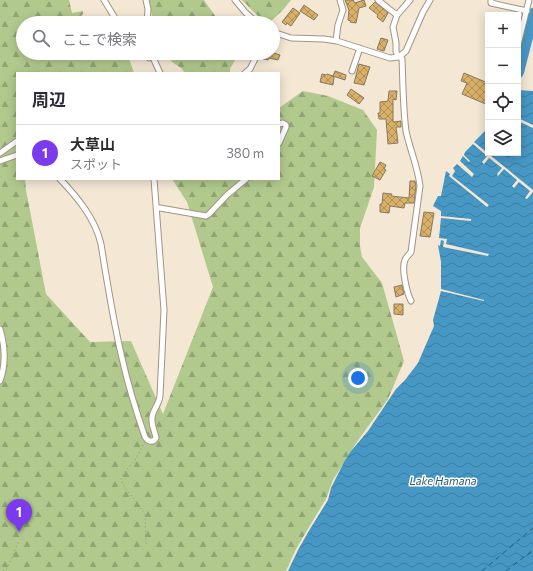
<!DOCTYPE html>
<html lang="ja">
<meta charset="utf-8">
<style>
body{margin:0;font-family:Commissioner,"Noto Sans JP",sans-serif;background:#f7f7f7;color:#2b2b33}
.controls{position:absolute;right:12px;top:12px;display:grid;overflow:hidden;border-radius:0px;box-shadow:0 2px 10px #0003}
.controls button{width:36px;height:36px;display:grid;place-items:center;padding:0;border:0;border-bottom:1px solid #e1e1e2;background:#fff;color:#2b2b33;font:20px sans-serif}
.you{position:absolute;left:358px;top:378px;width:14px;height:14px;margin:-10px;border:3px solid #fff;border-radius:50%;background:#1a73e8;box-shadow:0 0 0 6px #1a73e833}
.badge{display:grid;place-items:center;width:26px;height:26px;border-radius:50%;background:#7c3aed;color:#fff;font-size:13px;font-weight:700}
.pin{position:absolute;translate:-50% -33px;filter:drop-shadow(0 1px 2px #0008)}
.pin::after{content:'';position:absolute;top:21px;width:14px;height:12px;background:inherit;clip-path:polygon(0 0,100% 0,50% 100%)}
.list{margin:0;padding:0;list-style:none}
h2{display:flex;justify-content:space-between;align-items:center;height:52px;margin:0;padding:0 16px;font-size:17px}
h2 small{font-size:13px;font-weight:400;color:#7c7c81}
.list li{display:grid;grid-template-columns:26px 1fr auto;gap:12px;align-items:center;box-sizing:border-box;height:56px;padding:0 16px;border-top:1px solid #e1e1e2}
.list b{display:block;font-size:15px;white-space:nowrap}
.list p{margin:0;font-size:13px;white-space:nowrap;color:#7c7c81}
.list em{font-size:13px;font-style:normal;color:#7c7c81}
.icon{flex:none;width:22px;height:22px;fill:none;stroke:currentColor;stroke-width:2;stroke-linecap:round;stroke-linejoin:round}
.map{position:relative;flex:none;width:533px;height:571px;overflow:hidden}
.search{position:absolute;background:#fff;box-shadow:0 2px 10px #0003;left:16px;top:16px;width:264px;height:44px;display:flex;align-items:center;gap:10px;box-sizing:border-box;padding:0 14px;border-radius:22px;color:#7c7c81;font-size:15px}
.panel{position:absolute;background:#fff;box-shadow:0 2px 10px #0003;left:16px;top:72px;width:264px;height:108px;border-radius:0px}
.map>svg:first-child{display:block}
</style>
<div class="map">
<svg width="533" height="571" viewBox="0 0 533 571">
<defs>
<pattern id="forest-firs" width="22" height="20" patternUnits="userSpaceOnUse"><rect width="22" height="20" fill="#b1c98d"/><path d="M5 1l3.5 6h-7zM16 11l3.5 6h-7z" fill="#91a473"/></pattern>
<pattern id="water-waves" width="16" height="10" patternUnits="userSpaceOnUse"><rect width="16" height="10" fill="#4797c5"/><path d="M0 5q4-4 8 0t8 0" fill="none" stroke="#3c7ca0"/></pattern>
<pattern id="building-cross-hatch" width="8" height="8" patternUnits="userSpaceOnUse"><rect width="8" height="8" fill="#daaf66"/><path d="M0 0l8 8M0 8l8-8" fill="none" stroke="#b18f54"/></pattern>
</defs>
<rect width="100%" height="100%" fill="#f4e7d4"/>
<path fill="url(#forest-firs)" d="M 0,0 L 69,0 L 72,13 L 83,11 L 83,14 L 80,17 L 84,22 L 85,23 L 23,23 L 23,53 L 124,53 L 129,58 L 134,73 L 17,73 L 17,179 L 25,179 L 26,190 L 46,294 L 90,342 L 131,341 L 163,414 L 213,287 L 187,202 L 172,179 L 279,179 L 279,108 L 303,91 L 328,96 L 363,110 L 377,130 L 374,187 L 360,228 L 360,246 L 362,257 L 382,283 L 404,361 L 388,399 L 367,428 L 356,443 L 333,480 L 326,499 L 315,517 L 296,549 L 286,571 L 0,571 Z
M 149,0 L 204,0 L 220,23 L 152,23 L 153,21 Z
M 242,0 L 291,0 L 282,11 L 269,23 L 260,18 Z
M 165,53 L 239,53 L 230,69 L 230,73 L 185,73 L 181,68 L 172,62 Z"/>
<path fill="url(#water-waves)" d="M 518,90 L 533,91 L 533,125 L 518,118 Z
M 518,121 L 533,128 L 533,190 L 474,142 L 488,128 L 488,153 L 518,153 Z
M 473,144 L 487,156 L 482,162 L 484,164 L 489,158 L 502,168 L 497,174 L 498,176 L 504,169 L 517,180 L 512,186 L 514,188 L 519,182 L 530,191 L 525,198 L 527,199 L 533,192 L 533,571 L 288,571 L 298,550 L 310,529 L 328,500 L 331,488 L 344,462 L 351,451 L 368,431 L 396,389 L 405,380 L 418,363 L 434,326 L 433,320 L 441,291 L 484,301 L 484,300 L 441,289 L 441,262 L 438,245 L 440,246 L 441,240 L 444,241 L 443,247 L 488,256 L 489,254 L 446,244 L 447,239 L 439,238 L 441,218 L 471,221 L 471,219 L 441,216 L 441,211 L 433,206 L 438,196 L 441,196 L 446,171 L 450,174 L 449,176 L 487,207 L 489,205 L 452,176 L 455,171 L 453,168 L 457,164 L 472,177 L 474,174 L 460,161 L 463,156 L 469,162 L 470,161 L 464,155 L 465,152 Z"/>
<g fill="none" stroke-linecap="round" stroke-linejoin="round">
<path stroke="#4797c5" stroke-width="12" d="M 518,72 L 533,14"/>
<path stroke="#1f5b7b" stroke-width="1" stroke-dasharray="5 4" stroke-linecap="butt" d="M 482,571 L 533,528
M 506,571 L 533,550"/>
</g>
<path fill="url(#building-cross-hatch)" stroke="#857968" d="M 345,0 L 353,0 L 355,3 L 364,0 L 366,6 L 359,8 L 356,23 L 350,22 L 351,21 L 348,20 L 349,10 Z
M 375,2 L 388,13 L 383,22 L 377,17 L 378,15 L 369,8 Z
M 304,5 L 318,15 L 314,20 L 300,11 Z
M 293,8 L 300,13 L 291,26 L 287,23 L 286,25 L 282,22 Z
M 381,38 L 388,40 L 384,51 L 377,49 Z
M 262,53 L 274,53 L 280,55 L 278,60 L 269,58 L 268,60 L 260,58 Z
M 359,64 L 370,67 L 364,85 L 354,83 Z
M 335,71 L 346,75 L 345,80 L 333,76 L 334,77 L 333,85 L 320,82 L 322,74 L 326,75 L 327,74 L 333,76 Z
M 464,73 L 488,83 L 488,105 L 462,94 L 467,83 L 461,81 Z
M 351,89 L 364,98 L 359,104 L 347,95 Z
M 389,91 L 397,91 L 396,100 L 393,99 L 393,122 L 401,121 L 401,127 L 396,127 L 398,143 L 388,144 L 386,119 L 379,119 L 378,113 L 380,113 L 380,102 L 388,101 Z
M 380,162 L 386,165 L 384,169 L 386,170 L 380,180 L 372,176 Z
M 410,181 L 415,181 L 416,186 L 414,203 L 405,203 L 404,208 L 390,206 L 389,213 L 380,212 L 380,204 L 382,204 L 383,193 L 392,194 L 391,196 L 409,198 Z
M 424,212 L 434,213 L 430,237 L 420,236 Z
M 402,285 L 404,294 L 396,297 L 394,287 Z
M 394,304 L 403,304 L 403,315 L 394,314 Z"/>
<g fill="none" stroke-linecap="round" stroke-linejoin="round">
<defs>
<path id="street" d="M 104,0 L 118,23
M 146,0 L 148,9 L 147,23
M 235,0 L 245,12 L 257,23
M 378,0 L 389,9 L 397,15
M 491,0 L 491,3 L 527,11
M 273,32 L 291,38 L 324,39 L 337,41 L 390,58 L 399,57 L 406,51 L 423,12 L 430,0
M 336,41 L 338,25 L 343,10 L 340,0
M 518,45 L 529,0
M 142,53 L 149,58 L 152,57
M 151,53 L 160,73
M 400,56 L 402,59 C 403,83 403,108 406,131 C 410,150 418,167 420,186 L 411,252 C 409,255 406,257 405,260 C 401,269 407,293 411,301
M 398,57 L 396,51 L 396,43 L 393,27 L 397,15 L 410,0
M 352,71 L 360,48
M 245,73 L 250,69 L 258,53
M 279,124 L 283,123 L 286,125 L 286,127 L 279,143
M 0,153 L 17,141
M 0,161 L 17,155
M 60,179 C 77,197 95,218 101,244 C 107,282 113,320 122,358 C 128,385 136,411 145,437 C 148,442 153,443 156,438 C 155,431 151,425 152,418 C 152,411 159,405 160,396 L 164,310 L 154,179
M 156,208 L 160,208 L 206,216 L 209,214 L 227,195 L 246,179
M 0,329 C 5,346 6,364 0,381"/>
</defs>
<use href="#street" stroke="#a19583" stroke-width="7"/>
<path stroke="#978e80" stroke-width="1" stroke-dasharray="1 3" stroke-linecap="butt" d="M 143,445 L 135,460 L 123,474 L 121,479 L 123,485 L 138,504 L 145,515 L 146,546
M 3,571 L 8,567 L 19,540"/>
<use href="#street" stroke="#fff" stroke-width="5"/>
</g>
<g text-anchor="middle" stroke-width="3" stroke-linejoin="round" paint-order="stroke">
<g font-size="11" font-style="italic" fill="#1f5b7b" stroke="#fff">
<text x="443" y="485">Lake Hamana</text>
</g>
</g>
</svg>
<div class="controls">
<button>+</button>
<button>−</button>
<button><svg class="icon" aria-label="locate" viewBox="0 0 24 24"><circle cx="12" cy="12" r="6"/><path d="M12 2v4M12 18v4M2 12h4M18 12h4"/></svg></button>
<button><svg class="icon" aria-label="layers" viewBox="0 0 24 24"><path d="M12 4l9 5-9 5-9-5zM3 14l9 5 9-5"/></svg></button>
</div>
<div class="you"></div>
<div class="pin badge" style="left:19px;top:532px">1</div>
<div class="search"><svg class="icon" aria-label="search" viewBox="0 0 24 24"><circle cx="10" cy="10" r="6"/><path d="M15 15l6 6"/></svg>ここで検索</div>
<section class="panel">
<h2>周辺<small></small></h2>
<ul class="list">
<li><span class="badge">1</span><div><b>大草山</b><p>スポット</p></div><em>380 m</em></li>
</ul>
</section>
</div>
